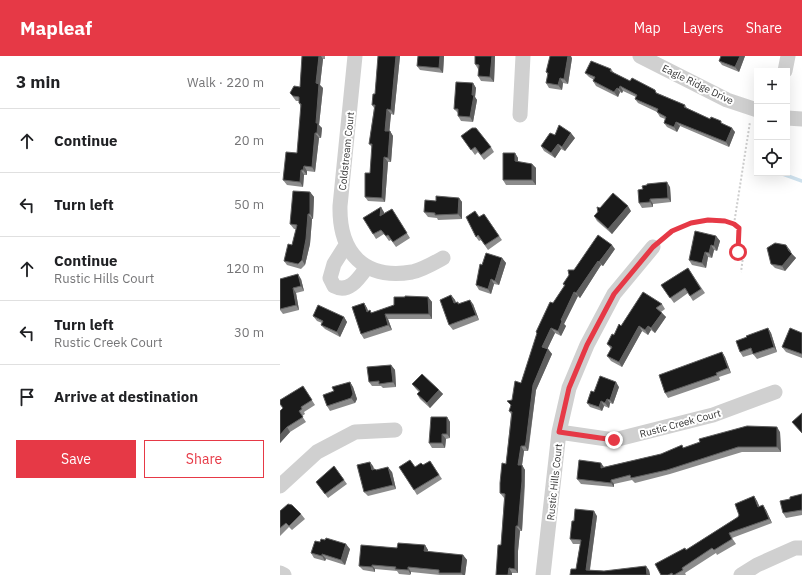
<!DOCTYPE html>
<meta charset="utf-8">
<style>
body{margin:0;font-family:"IBM Plex Sans",sans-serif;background:#f6f6f6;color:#202124}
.controls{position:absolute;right:12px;top:12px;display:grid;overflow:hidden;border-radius:0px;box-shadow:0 4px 16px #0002}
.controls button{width:36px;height:36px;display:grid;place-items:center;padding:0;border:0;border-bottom:1px solid #e0e0e0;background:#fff;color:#202124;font:20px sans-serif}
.stop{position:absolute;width:12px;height:12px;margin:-9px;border:3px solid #e63946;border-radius:50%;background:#fff}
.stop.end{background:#e63946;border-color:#fff;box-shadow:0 1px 4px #0008}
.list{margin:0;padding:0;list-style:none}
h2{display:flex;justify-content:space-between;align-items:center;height:52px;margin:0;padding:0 16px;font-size:17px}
h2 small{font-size:13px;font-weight:400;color:#757577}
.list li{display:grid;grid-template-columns:26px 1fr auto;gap:12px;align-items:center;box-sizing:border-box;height:64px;padding:0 16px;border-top:1px solid #e0e0e0}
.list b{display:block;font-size:15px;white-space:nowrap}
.list p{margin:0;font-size:13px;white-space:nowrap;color:#757577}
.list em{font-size:13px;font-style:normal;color:#757577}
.actions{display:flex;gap:8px;padding:12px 16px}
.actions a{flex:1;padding:9px 0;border:1px solid #e63946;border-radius:0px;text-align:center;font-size:14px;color:#e63946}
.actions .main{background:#e63946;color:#fff}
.icon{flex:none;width:22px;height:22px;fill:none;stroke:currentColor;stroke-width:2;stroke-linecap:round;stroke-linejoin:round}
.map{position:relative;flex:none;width:522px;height:519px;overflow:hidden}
header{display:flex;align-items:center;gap:24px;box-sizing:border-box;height:56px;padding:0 20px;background:#e63946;color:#fff}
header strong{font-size:19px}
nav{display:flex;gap:22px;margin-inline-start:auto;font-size:14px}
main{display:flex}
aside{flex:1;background:#fff}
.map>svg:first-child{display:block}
</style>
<header>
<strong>Mapleaf</strong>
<nav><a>Map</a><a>Layers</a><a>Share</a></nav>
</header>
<main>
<aside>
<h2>3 min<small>Walk · 220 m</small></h2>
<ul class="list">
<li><svg class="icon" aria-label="ahead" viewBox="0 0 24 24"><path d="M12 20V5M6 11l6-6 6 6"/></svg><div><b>Continue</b></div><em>20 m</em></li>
<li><svg class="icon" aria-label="left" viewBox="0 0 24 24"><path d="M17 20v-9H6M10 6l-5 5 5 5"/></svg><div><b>Turn left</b></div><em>50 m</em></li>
<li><svg class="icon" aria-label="ahead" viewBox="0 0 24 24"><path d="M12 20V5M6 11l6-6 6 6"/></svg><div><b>Continue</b><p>Rustic Hills Court</p></div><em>120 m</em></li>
<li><svg class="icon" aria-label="left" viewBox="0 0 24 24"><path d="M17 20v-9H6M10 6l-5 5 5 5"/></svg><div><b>Turn left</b><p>Rustic Creek Court</p></div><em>30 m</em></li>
<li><svg class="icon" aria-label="arrive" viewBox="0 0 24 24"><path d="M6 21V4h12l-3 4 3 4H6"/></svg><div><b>Arrive at destination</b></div></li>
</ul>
<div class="actions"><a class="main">Save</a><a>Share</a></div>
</aside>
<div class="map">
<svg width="522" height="519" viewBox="0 0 522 519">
<rect width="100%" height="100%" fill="#fff"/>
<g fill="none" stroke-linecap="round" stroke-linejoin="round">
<path stroke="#cfe2ee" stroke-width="3.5" d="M 500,117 L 522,125"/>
<path stroke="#cdcdcd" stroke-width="2" stroke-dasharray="2 2" stroke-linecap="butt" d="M 454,168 L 470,66
M 384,183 C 401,168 441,153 459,172 L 458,196 L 463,201 L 461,216"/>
<path stroke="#d0d0d0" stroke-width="15" d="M 75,0 L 60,150 C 59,197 84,224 132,216 C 142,214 154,207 163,202
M 360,0 L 447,44 L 477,54
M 505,15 L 508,0
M 240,59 L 243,0
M 507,62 L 522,63
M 66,189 L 54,208 L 50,222 L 54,230 C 69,238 79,222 87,211
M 279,376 L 334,384 L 433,359 L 495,336
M 0,430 L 37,396 L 75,376 L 115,374
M 0,517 L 4,519
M 263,519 L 279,376 L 289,332 L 307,289 L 334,238 L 373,191
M 461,519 L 477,509 L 515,492 L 522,492"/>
</g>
<path fill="#8c8c8c" d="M 22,0 L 45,0 L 45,3 L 43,3 L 40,29 L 43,32 L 39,69 L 42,72 L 41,82 L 39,82 L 35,116 L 27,115 L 27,119 L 24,119 L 23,131 L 7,129 L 3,124 L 17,97 L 21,51 L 19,47 L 19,45 L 16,45 L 10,37 L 20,31 Z
M 98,0 L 120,0 L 114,59 L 111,58 L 109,75 L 110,75 L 113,80 L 111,106 L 108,106 L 105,146 L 88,145 L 85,141 L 90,117 L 92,91 L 89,88 L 94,52 L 92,49 L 95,38 Z
M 138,0 L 164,0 L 163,17 L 140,14 L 137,10 Z
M 195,0 L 215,0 L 214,26 L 201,25 L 198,20 L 198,13 L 195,8 Z
M 441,0 L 465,0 L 459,16 L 442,9 L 439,5 Z
M 292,2 L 288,28 L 283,27 L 282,34 L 269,32 L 266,27 L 268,19 L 266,16 Z
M 331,13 L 334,17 L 350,25 L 405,49 L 407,52 L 430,63 L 444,68 L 455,76 L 449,91 L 400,70 L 397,76 L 387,71 L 384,67 L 385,63 L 380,61 L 377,56 L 358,47 L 355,43 L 356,41 L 343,35 L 342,37 L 340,36 L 338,41 L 316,30 L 313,25 L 314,24 L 309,21 L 305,17 Z
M 193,27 L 196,32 L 195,41 L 197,44 L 193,66 L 181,65 L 178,60 L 178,57 L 174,53 Z
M 275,79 L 295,82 L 285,95 L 281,93 L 275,102 L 264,95 L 261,90 Z
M 181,80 L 211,91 L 214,96 L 204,104 L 198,96 L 195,99 Z
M 235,97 L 238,102 L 238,106 L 252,108 L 256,112 L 256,129 L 226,129 L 223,124 Z
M 390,131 L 391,146 L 373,148 L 373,151 L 362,152 L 359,147 Z
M 30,136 L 34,141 L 33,163 L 32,163 L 30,188 L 25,209 L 21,213 L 7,209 L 4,205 L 12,189 L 16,173 L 14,173 L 10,168 Z
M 179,142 L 182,146 L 182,163 L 158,164 L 157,162 L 148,161 L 144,156 L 156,145 Z
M 320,152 L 351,155 L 332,178 L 317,165 L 314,160 Z
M 112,153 L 130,182 L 116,191 L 111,184 L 109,185 L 104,178 L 96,183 L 93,178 L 104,156 L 104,157 Z
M 204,158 L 222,184 L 208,194 L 201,184 L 199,185 L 196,181 Z
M 436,180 L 440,185 L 437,195 L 434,194 L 432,202 L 428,201 L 426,212 L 412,209 L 409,204 Z
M 335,193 L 323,210 L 321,209 L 300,242 L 298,240 L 284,268 L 286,270 L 281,280 L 275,277 L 267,293 L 268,293 L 272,298 L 256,334 L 249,391 L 248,395 L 244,395 L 242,409 L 245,414 L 245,430 L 242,475 L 240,475 L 238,495 L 238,517 L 232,517 L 232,519 L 216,519 L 221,489 L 224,442 L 220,437 L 226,408 L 231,358 L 229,355 L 231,349 L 227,345 L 232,344 L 241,327 L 257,278 L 256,276 L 273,247 L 284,230 L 283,228 L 294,214 Z
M 510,194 L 511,197 L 516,202 L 505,215 L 495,212 L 491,208 Z
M 222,202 L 226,207 L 219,229 L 214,228 L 211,238 L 199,234 L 196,229 L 202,209 Z
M 408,212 L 425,237 L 413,245 L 408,237 L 394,247 L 381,229 Z
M 0,223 L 21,223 L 24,235 L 16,237 L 19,254 L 3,258 L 0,254 Z
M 171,239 L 175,244 L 176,247 L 178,246 L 179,248 L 193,248 L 199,264 L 173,274 L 169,269 Z
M 148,241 L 152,246 L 152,263 L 108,263 L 112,274 L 84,283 L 81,278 L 84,247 L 87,252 L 88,255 L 90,254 L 92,257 Z
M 382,248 L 385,253 L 381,256 L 386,261 L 375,277 L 371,274 L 368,279 L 362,275 L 342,311 L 331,305 L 327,300 L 331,293 L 327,288 L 341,270 Z
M 33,260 L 64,261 L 67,266 L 60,281 L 45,273 L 41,269 L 42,267 L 37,265 Z
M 488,272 L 491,277 L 497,296 L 477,303 L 473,298 L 463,301 L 460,296 L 467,281 Z
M 522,277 L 522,302 L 506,296 L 502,291 Z
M 442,296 L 445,301 L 451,317 L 439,321 L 440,324 L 388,342 L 385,337 Z
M 111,309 L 115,314 L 116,331 L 103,332 L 101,330 L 92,330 L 89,326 Z
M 70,326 L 73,331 L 77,343 L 75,347 L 50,355 L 47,350 L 54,335 Z
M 132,328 L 159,334 L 163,338 L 150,352 L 140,343 L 137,338 L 139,336 L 136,333 Z
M 339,331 L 333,348 L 330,347 L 329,352 L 324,350 L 322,355 L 310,351 L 307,347 L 314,336 Z
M 26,335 L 35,349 L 24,356 L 25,358 L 22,360 L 26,366 L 10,376 L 0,387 L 0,355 Z
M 167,361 L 170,366 L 170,382 L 166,383 L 165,392 L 152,392 L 149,387 Z
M 500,376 L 501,396 L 462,396 L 390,418 L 355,427 L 352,424 L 334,428 L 334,431 L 301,428 L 297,423 L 324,411 L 381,398 L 404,392 Z
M 150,405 L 162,423 L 137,439 L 134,434 L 135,411 L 143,409 Z
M 54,410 L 67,428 L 48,442 L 36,426 Z
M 93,410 L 94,413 L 95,413 L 97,414 L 112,416 L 116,433 L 88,440 L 84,436 Z
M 522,438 L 522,459 L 506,462 L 503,457 L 510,443 Z
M 474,440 L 477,445 L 479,450 L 486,454 L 492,467 L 452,482 L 456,488 L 437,499 L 436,497 L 405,517 L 406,519 L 381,519 L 406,494 L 458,461 Z
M 0,455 L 21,458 L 25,463 L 12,474 L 9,471 L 0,480 Z
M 317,460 L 310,514 L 324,515 L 369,514 L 370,519 L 290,519 L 296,513 L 300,488 L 293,488 L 290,483 L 294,465 Z
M 40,486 L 70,493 L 65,509 L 46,503 L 45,505 L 34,502 L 31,497 Z
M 145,489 L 148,494 L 148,496 L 183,499 L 187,504 L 185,519 L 160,519 L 131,516 L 130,519 L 119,518 L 117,515 L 95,513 L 95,516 L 83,514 L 79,510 L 117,492 Z"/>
<path fill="#5f5f5f" d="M 39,0 L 41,0 L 43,3 L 40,29 L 43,32 L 39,69 L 42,72 L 41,82 L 37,77 L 36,67 L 36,27 Z
M 116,0 L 120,0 L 114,59 L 111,54 Z
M 160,0 L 164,0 L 163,17 L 159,12 Z
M 212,0 L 215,0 L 214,26 L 210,21 Z
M 288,0 L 291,0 L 292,2 L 288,28 L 284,23 Z
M 460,0 L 465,0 L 459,16 L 455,11 Z
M 280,22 L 283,27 L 282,34 L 278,29 Z
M 193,27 L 196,32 L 195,41 L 197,44 L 193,66 L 190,61 Z
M 340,30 L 343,35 L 342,37 L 339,33 Z
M 337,32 L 340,36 L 338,41 L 334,36 Z
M 107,53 L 111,58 L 109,80 L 105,75 Z
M 396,66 L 400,70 L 397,76 L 394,71 Z
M 452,72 L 455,76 L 449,91 L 446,86 Z
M 110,75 L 113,80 L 111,106 L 108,102 Z
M 35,77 L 39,82 L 35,116 L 32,111 Z
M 291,77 L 295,82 L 285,95 L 282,91 Z
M 278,88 L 281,93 L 275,102 L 271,97 Z
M 235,97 L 238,102 L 238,110 L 235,105 Z
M 104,101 L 108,106 L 105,146 L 102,142 Z
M 252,108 L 256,112 L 256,129 L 252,124 Z
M 24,110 L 27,115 L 27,119 L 23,114 Z
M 21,114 L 24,119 L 23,131 L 20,126 Z
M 387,126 L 390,131 L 391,146 L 388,142 Z
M 30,136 L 34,141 L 33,163 L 30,158 Z
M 179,142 L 182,146 L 182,163 L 178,158 Z
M 370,143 L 373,148 L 373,151 L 370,146 Z
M 348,150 L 351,155 L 332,178 L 328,173 Z
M 101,151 L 104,156 L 104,165 L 100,160 Z
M 28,158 L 32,163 L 30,188 L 25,209 L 22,204 Z
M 436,180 L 440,185 L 437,195 L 434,190 Z
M 332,189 L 335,193 L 323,210 L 319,206 Z
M 431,189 L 434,194 L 432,202 L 429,197 Z
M 506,189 L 510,194 L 512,198 L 516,202 L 505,215 L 502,210 L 509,195 Z
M 425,196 L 428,201 L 426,212 L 422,207 Z
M 222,202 L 226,207 L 219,229 L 215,225 Z
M 318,205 L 321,209 L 300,242 L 296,237 Z
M 18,218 L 21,223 L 24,235 L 21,230 Z
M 211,223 L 214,228 L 211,238 L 208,233 Z
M 13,232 L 16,237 L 19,254 L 16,249 Z
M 294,236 L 298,240 L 284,268 L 286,270 L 281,280 L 278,275 L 281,264 Z
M 171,239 L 175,244 L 178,252 L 174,247 Z
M 148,241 L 152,246 L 152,263 L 149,258 Z
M 190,244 L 193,248 L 199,264 L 196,259 Z
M 84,247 L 87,252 L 90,261 L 87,256 Z
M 382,257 L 386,261 L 375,277 L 371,272 Z
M 105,258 L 108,263 L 112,274 L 108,269 Z
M 64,261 L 67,266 L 60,281 L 57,276 Z
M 359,270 L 362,275 L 342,311 L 339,306 Z
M 368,270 L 371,274 L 368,279 L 365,274 Z
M 271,272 L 275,277 L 266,296 L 262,291 Z
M 488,272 L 491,277 L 497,296 L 494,291 Z
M 268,293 L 272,298 L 256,334 L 248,395 L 245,390 L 253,329 Z
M 442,296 L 445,301 L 451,317 L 448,312 Z
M 111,309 L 115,314 L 116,331 L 113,326 Z
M 70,326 L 73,331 L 77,343 L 75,347 L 71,342 Z
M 336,326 L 339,331 L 333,348 L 330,344 Z
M 159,334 L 163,338 L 150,352 L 147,347 Z
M 327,343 L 330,347 L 329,352 L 325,347 Z
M 321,345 L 324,350 L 322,355 L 319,351 Z
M 167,361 L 170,366 L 170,382 L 167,378 Z
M 7,371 L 10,376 L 0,387 L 0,379 Z
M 497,371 L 500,376 L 501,396 L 497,391 Z
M 162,378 L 166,383 L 165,392 L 162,387 Z
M 241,390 L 244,395 L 242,409 L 245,414 L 242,475 L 238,470 L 238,409 Z
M 90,406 L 93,410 L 95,418 L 92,414 Z
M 321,407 L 324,411 L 321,412 Z
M 108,411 L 112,416 L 116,433 L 113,429 Z
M 331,424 L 334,428 L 334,431 L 331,427 Z
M 474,440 L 477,445 L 482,456 L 478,451 Z
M 483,449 L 486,454 L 492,467 L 489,463 Z
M 314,455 L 317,460 L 309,519 L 306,514 Z
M 236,470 L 240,475 L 238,495 L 238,517 L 235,513 L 235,491 Z
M 66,488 L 70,493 L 65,509 L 61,504 Z
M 145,489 L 148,494 L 147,500 L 144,495 Z
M 42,498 L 46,503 L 45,505 L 42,500 Z
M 183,499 L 187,504 L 185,519 L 183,519 L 181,517 Z
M 92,509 L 95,513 L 95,516 L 92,511 Z
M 366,510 L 369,514 L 370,519 L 367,519 Z
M 128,511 L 131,516 L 131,519 L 128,514 Z
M 229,512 L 232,517 L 232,519 L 228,519 Z"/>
<path fill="#1a1a1a" stroke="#5f5f5f" d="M 22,0 L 39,0 L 36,27 L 39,28 L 36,67 L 38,67 L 37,77 L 35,77 L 32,111 L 24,110 L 23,114 L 21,114 L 20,126 L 3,124 L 6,96 L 17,97 L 21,48 L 19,47 L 19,41 L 13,40 L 10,37 L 14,30 L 20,31 Z
M 98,0 L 116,0 L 111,54 L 107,53 L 105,75 L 110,75 L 108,102 L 104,101 L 102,142 L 85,141 L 85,117 L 90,117 L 92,88 L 89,88 L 95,49 L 92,49 L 93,38 L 95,38 Z
M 138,0 L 160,0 L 159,12 L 137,10 Z
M 195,0 L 212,0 L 210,21 L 198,20 L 199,9 L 195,8 Z
M 270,0 L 288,0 L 284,23 L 280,22 L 278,29 L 266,27 L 268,17 L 266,16 Z
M 441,0 L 460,0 L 455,11 L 439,5 Z
M 311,5 L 331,13 L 330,15 L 350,25 L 352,22 L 375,34 L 376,37 L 405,49 L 404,51 L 430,63 L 431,61 L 441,65 L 441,67 L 452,72 L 446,86 L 396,66 L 394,71 L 384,67 L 386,61 L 377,56 L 378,53 L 355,43 L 357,39 L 340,30 L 339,33 L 337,32 L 334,36 L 313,25 L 315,21 L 305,17 Z
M 176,26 L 193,27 L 192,39 L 194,39 L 190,61 L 178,60 L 178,53 L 174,53 Z
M 279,69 L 291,77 L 282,91 L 278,88 L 271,97 L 261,90 L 270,77 L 275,79 Z
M 192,72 L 196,72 L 211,91 L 201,99 L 195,91 L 191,94 L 181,80 Z
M 223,97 L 235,97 L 235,105 L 252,108 L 252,124 L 223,124 Z
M 387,126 L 388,142 L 370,143 L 370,146 L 359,147 L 358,134 L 363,133 L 362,130 L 367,129 L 367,128 Z
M 13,135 L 30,136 L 30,158 L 28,158 L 26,183 L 22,204 L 18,208 L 4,205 L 8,188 L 12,189 L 17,169 L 10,168 Z
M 333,137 L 348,150 L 328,173 L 314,160 L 318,156 L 317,151 L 320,152 Z
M 156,140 L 179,142 L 178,158 L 155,159 L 155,157 L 144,156 L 145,144 L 156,145 Z
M 101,151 L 100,160 L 112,153 L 127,177 L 113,186 L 108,179 L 106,180 L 101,174 L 93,178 L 83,162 Z
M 195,155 L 199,161 L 204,158 L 219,180 L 205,189 L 198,179 L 196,181 L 186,161 Z
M 415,175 L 436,180 L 434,190 L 431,189 L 429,197 L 425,196 L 422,207 L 409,204 Z
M 318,179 L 332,189 L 319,206 L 318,205 L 296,237 L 294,236 L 281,264 L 282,265 L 278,275 L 271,272 L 262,291 L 268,293 L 253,329 L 246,386 L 245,390 L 241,390 L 238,409 L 242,409 L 242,425 L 238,470 L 236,470 L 235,491 L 235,513 L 229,512 L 228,519 L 216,519 L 218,489 L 221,489 L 225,438 L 220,437 L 220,427 L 222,407 L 226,408 L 232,356 L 229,355 L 231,349 L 227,345 L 232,344 L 235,325 L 241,327 L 257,277 L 256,276 L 270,246 L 273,247 L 285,229 L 283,228 L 289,219 L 288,214 L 294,214 Z
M 495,187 L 506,189 L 509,195 L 512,198 L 502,210 L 491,208 L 487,192 Z
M 206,197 L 222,202 L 215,225 L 211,223 L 208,233 L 196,229 L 200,208 L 202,209 Z
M 408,212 L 421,233 L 410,240 L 405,232 L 390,242 L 381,229 Z
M 18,218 L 21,230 L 13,232 L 16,249 L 0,253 L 0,223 Z
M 363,236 L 382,248 L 376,252 L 382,257 L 371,272 L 368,270 L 365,274 L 359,270 L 339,306 L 327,300 L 332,291 L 327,288 L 332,278 L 334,279 L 339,268 L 341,270 Z
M 171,239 L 174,247 L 178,246 L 178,248 L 190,244 L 196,259 L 169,269 L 160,244 Z
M 125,240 L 148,241 L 149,258 L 105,258 L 108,269 L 81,278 L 72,251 L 84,247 L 87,256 L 90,254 L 91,257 L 114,249 L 114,241 L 125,241 Z
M 38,249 L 64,261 L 57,276 L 41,269 L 43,265 L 33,260 Z
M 488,272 L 494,291 L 473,298 L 471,292 L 460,296 L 456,285 L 467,281 L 466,280 Z
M 510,272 L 522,277 L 522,298 L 502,291 Z
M 442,296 L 448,312 L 436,317 L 437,319 L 385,337 L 379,319 Z
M 111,309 L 113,326 L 99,328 L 99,325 L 89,326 L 87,311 Z
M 142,318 L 159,334 L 147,347 L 137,338 L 140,335 L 132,328 Z
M 320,320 L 336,326 L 330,344 L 327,343 L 325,347 L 321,345 L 319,351 L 307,347 L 311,335 L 314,336 Z
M 70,326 L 73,338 L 71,342 L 47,350 L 43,339 L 54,335 L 52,331 Z
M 23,330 L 32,344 L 21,351 L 22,353 L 19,355 L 23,361 L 7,371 L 0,379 L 0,355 L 3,352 L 0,348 L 0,344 Z
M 522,357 L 522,377 L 512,366 Z
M 151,361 L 167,361 L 167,378 L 162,378 L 162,387 L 149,387 Z
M 467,370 L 497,371 L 497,391 L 458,391 L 387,414 L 351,422 L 350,419 L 331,424 L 331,427 L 297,423 L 299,404 L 321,407 L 321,412 L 381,398 L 402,389 L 403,392 L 420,386 L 419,383 Z
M 130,404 L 135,411 L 141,407 L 143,409 L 150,405 L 159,419 L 134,434 L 119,411 Z
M 90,406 L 92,414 L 95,413 L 96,414 L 108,411 L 113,429 L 84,436 L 77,409 Z
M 54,410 L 64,424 L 45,438 L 36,426 Z
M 522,438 L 522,454 L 503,457 L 500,445 L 510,443 L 510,441 Z
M 474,440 L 478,451 L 483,449 L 489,463 L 449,477 L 452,483 L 434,494 L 432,492 L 402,512 L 403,514 L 394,519 L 393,519 L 392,517 L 388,519 L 381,519 L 375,508 L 405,492 L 406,494 L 458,461 L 459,459 L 455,448 Z
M 8,448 L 12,449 L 21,458 L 9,470 L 6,467 L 0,472 L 0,455 Z
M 295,453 L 314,455 L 306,514 L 324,515 L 366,510 L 367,519 L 290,519 L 291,513 L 296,513 L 301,484 L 290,483 L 292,465 L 294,465 Z
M 46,482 L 66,488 L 61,504 L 42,498 L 42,500 L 31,497 L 35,485 L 40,486 L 41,483 L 45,484 Z
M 118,487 L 145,489 L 144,495 L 183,499 L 181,517 L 159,517 L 159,514 L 128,511 L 128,514 L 115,513 L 116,511 L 92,509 L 92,511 L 79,510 L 81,489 L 117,492 Z"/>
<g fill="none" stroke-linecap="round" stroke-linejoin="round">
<path stroke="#e63946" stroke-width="5" d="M 334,384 L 279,376 L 289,332 L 307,289 L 334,238 L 373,191 L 392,175 L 411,167 L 428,164 L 445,165 L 454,168 L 459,172 L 458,196"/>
</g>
<g text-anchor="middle" stroke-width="4" stroke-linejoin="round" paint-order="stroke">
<g font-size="10" fill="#333" stroke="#fff">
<text transform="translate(418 28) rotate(26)" y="4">Eagle Ridge Drive</text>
<text transform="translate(66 95) rotate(-84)" y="4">Coldstream Court</text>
<text transform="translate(400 367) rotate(-15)" y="4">Rustic Creek Court</text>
<text transform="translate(274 426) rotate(-84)" y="4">Rustic Hills Court</text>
</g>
</g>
</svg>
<div class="controls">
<button>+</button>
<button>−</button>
<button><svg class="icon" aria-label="locate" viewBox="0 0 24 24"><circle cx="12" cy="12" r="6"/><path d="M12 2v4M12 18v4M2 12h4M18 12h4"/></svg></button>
</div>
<div class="stop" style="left:458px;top:196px"></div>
<div class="stop end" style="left:334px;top:384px"></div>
</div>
</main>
